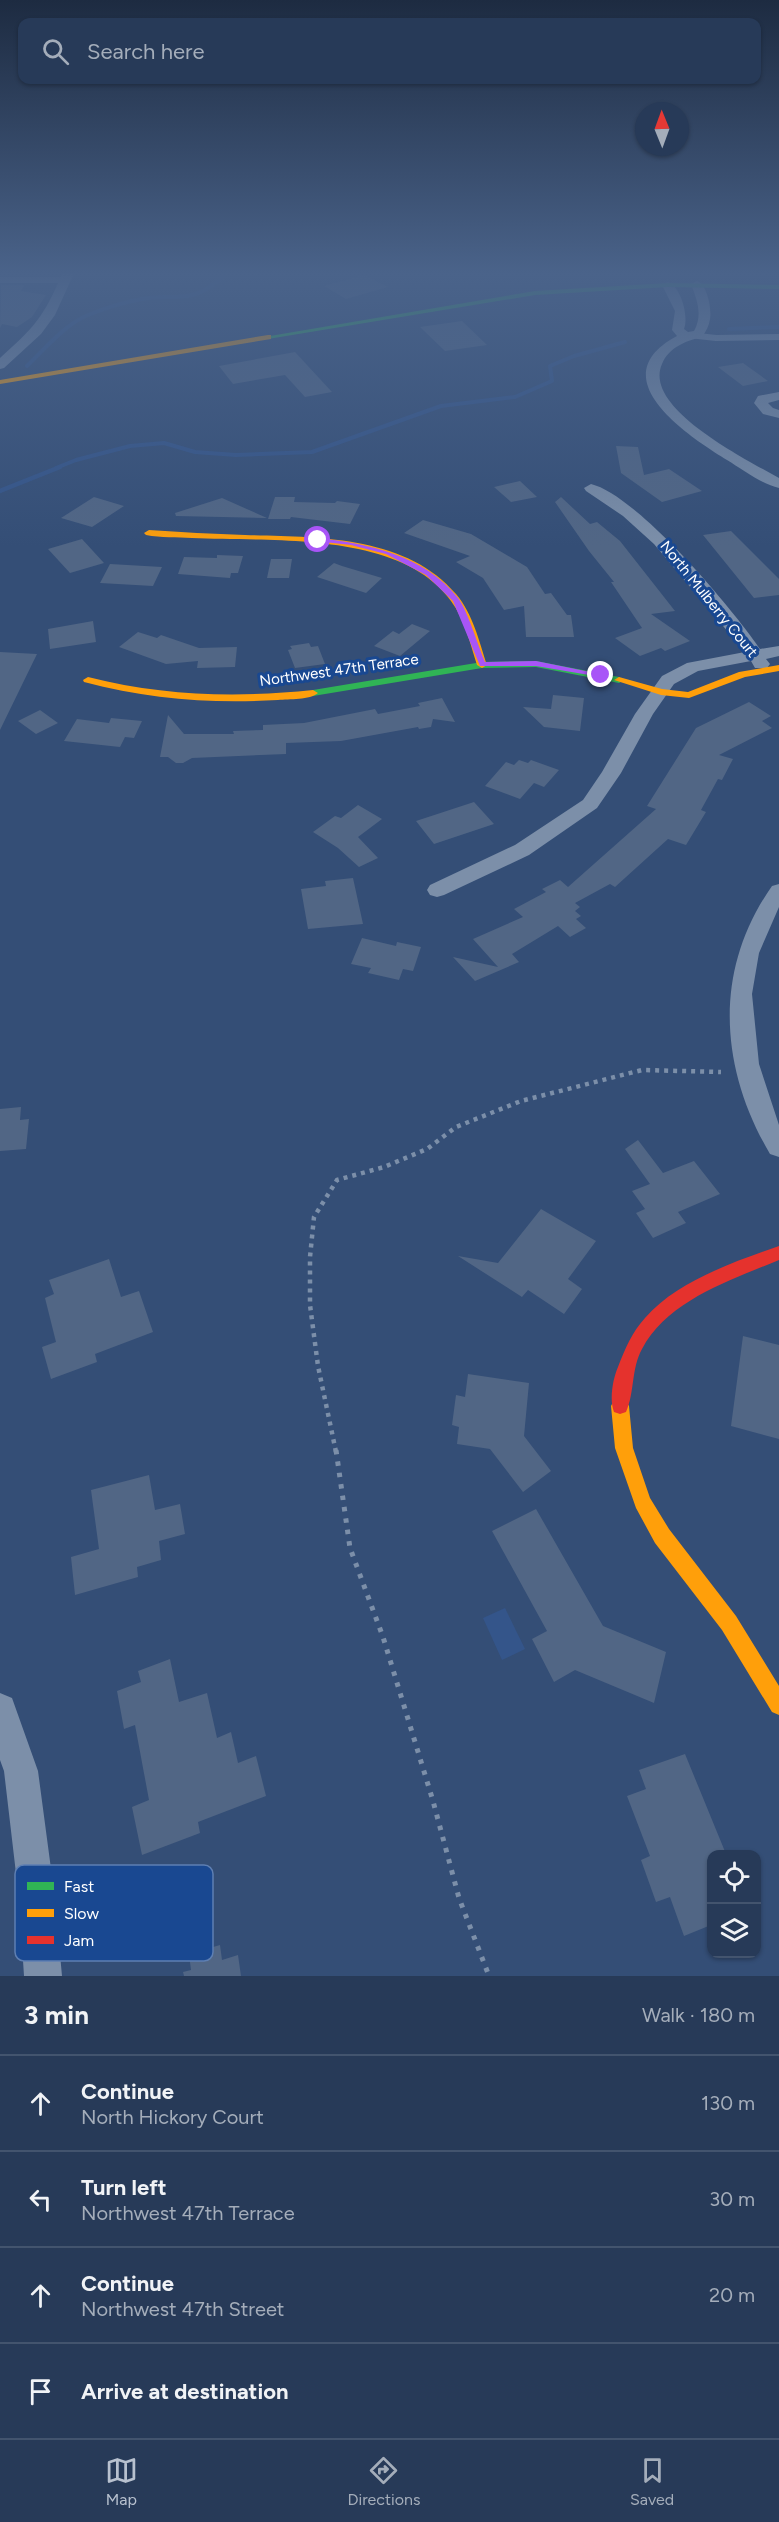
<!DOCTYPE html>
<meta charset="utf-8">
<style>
body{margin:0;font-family:Figtree,sans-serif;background:#334561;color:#f1f3f6}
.controls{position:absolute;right:18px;bottom:18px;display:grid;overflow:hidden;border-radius:12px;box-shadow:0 2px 4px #0004}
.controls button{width:54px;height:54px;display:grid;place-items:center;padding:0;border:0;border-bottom:2px solid #43546e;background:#273a58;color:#f1f3f6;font:30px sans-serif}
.compass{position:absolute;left:635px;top:102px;width:54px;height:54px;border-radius:50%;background:#273a58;box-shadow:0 2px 4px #0004;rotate:359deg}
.stop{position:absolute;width:18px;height:18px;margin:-14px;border:4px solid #a855f7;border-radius:50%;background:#fff}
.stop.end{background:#a855f7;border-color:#fff;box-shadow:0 2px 6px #0008}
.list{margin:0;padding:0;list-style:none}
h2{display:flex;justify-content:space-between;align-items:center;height:78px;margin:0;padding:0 24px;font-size:26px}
h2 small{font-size:20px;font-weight:400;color:#a4adba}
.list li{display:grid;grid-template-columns:39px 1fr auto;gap:18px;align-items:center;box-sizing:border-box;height:96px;padding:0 24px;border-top:2px solid #43546e}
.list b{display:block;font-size:22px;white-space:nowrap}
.list p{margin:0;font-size:20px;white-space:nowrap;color:#a4adba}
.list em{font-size:20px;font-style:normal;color:#a4adba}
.icon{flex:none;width:33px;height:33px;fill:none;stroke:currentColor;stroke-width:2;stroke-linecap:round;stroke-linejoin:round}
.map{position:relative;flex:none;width:779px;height:1976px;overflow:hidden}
.search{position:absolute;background:#273a58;box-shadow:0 2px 4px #0004;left:18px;right:18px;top:18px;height:66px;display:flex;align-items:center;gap:15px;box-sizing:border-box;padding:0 21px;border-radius:12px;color:#a4adba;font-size:22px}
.sheet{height:462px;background:#273a58}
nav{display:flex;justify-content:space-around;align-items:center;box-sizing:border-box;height:84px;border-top:2px solid #43546e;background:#273a58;font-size:16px;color:#a4adba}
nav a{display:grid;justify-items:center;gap:3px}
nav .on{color:#b8c1cf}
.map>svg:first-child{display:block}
</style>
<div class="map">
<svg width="779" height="1976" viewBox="0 0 779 1976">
<rect width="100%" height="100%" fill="#344e76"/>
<path fill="#34558a" d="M 505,1608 L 525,1649 L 502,1660 L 483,1618 Z"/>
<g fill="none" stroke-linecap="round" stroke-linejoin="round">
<path stroke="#34558a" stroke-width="4" d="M 729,329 L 779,327
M 27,366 C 45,349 64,325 88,315 C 103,309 121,303 137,300 C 174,292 192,307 223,276 L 223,271
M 56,468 L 76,460 L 130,446 L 164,443 L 195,452 L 236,455 L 312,452 L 441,406 L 515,397 L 552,381 L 550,366 L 574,356 L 625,342"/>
<path stroke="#34558a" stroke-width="4.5" d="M 0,491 L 60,467"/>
</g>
<path fill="#516685" d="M 364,275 L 388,287 L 346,299 L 324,286 Z
M 1,285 L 24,285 L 21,291 L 46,295 L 32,317 L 17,327 L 2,324 L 0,328 Z
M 462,321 L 487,345 L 445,351 L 420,327 Z
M 295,352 L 332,392 L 305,397 L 285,375 L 233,384 L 219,366 Z
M 743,363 L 768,381 L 743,386 L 718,367 Z
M 616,446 L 638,447 L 644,475 L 669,469 L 702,491 L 662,502 L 621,473 Z
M 520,481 L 537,497 L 511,502 L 494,487 Z
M 94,497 L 124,506 L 92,527 L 61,518 Z
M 275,497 L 295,497 L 294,502 L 335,503 L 337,501 L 360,504 L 350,524 L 291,517 L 290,519 L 268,519 Z
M 561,497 L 590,524 L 597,522 L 620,541 L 675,611 L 651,614 L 690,641 L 665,651 L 661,648 L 640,656 L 615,638 L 642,628 L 611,582 L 614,582 L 589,551 L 555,502 Z
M 222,498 L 267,518 L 176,516 L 175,513 Z
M 423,520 L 471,534 L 527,567 L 545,594 L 551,593 L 567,615 L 571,615 L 574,637 L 526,637 L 524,606 L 504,610 L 483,578 L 456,562 L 470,556 L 404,533 Z
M 731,531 L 779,579 L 779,595 L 754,598 L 703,535 Z
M 82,539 L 104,563 L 70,573 L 48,549 Z
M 217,555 L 243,556 L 238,573 L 231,573 L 230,578 L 178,574 L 184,557 L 217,558 Z
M 271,559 L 292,559 L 289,578 L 267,578 Z
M 334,563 L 342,566 L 382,578 L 366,593 L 317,577 Z
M 110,564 L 162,567 L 153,586 L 100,583 Z
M 93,621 L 96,642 L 50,649 L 48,629 Z
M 412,624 L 430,631 L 400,656 L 374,646 L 393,631 L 399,634 Z
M 138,632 L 157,638 L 161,635 L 199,648 L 237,647 L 235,667 L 197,668 L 198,661 L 166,664 L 119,647 Z
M 309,643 L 311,647 L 318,646 L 325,664 L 295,668 L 288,650 L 292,649 L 290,646 Z
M 0,652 L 37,654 L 0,730 Z
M 553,695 L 584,698 L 580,731 L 544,727 L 523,707 L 551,709 Z
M 442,698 L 455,722 L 433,719 L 431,727 L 419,729 L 418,727 L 341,741 L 286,743 L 286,754 L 192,758 L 183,763 L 176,763 L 168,757 L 160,757 L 168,715 L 184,734 L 234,734 L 233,731 L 263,730 L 263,725 L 304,723 L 375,709 L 378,714 L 420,706 L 418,703 Z
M 749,702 L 771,716 L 762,721 L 772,728 L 719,755 L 733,759 L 722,780 L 718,779 L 701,810 L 706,812 L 686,845 L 668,839 L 615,887 L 610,884 L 575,903 L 580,907 L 575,911 L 581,916 L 576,919 L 586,928 L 570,937 L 558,926 L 512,954 L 519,962 L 475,981 L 453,957 L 498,967 L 473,939 L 523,917 L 514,909 L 546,892 L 542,889 L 560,880 L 568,887 L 656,809 L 647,806 L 696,728 Z
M 40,710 L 58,723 L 36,734 L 18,721 Z
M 111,718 L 142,721 L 134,738 L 125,737 L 120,747 L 64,741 L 77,719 L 109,723 Z
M 519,760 L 528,763 L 531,760 L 559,770 L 544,787 L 534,783 L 520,799 L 485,786 L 506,762 L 514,765 Z
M 474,802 L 494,824 L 434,844 L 416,821 Z
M 358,805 L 382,819 L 358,837 L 378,858 L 359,867 L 338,848 L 313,832 L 335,816 L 341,818 Z
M 353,878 L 363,924 L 308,929 L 301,889 L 326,886 L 325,881 Z
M 362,938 L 396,946 L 397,942 L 421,947 L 413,971 L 403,969 L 399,980 L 368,973 L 371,968 L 351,964 Z
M 21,1107 L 20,1120 L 29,1119 L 26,1149 L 0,1151 L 0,1109 Z
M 638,1140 L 663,1173 L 694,1161 L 720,1194 L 678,1212 L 686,1223 L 653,1238 L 636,1213 L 645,1209 L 632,1191 L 650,1184 L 625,1149 Z
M 541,1209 L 596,1241 L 568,1279 L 582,1289 L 564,1314 L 528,1290 L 522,1297 L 458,1256 L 498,1263 Z
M 109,1259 L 121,1297 L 139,1291 L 153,1332 L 95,1354 L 97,1362 L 51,1379 L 42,1347 L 56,1342 L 45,1298 L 54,1294 L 49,1280 Z
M 743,1336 L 779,1345 L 779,1439 L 731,1426 Z
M 468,1374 L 529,1383 L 524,1436 L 551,1471 L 523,1492 L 490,1449 L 457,1444 L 459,1427 L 452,1425 L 456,1395 L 465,1397 Z
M 149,1475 L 155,1510 L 180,1504 L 185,1534 L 159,1541 L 161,1560 L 137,1567 L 138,1577 L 75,1595 L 71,1557 L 99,1549 L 91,1490 Z
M 536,1509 L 603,1626 L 666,1652 L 654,1703 L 575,1670 L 554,1682 L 532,1639 L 547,1631 L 492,1531 Z
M 170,1659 L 179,1702 L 207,1693 L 217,1738 L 231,1732 L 238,1763 L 256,1756 L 266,1796 L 198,1822 L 200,1833 L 142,1855 L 132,1807 L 149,1800 L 135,1725 L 124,1729 L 117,1691 L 141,1682 L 138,1671 Z
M 685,1754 L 726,1854 L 711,1854 L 711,1925 L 684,1936 L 670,1897 L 656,1902 L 641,1860 L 650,1856 L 627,1796 L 646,1789 L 639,1770 Z
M 220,1945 L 222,1960 L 238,1955 L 241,1976 L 184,1976 L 183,1972 L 191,1970 L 189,1954 Z"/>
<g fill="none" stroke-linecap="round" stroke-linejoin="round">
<path stroke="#7c8fa9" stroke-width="4.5" stroke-dasharray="4 5" stroke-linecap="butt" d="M 336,1452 L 318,1366 L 310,1305 L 310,1257 L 314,1217 L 337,1180 L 384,1167 L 427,1149 L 456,1127 L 521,1101 L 642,1070 L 721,1072"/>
<path stroke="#7c8fa9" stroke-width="5" stroke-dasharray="4.5 7" stroke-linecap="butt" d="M 336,1450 L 350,1548 L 383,1637 L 433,1801 L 459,1898 L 489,1976"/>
<path stroke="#7c8fa9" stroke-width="6" d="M 689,335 L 716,338 L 779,337"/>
<path fill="#7c8fa9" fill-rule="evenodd" d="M 64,271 L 75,271 L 55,315 L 41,334 L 4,368 L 0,369 L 0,358 C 29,332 42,320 58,283 L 0,283 L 0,277 L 61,277 Z
M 697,281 C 707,284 712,309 710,319 C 709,326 706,331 702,337 C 686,341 669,347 662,364 C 642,408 748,460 779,478 L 779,488 C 761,484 742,469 727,460 C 685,434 600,377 677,336 L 672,330 L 675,311 L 662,285 L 668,282 C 681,287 689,316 684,329 L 688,332 L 694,331 C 703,315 697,300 691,284 Z
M 779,392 L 779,400 L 768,403 L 773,408 L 779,410 L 779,418 L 763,414 L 754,403 L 758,396 Z
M 591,484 C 637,495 733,609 760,649 L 779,646 L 779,656 L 766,659 L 770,664 L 767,668 L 755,668 L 751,661 L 698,671 L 674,684 L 653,714 L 621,773 L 597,808 L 529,855 L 444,895 L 437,897 L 430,895 L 427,890 L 430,885 L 515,845 L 583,800 L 602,772 L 635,714 L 662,676 L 687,663 L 745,652 L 654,544 L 623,516 L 586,491 L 584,488 Z
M 779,884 L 779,907 L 759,953 L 752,994 L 759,1064 L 779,1125 L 779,1157 L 770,1154 C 719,1067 713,970 772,886 Z
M 0,1693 L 12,1698 L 38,1771 L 55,1899 L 62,1976 L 24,1976 L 19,1899 L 4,1771 L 0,1760 Z"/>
<path fill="#30b455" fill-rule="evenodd" d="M 668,283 L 779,285 L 779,289 L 668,287 L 535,295 L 268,339 L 264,337 L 535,291 Z
M 536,661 L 619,677 L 624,680 L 619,683 L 536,667 L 482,668 L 313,696 L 308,693 L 313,690 L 482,662 Z"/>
<path fill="#ff9f0a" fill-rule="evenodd" d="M 268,335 L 271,335 L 271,339 L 0,384 L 0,380 Z
M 149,530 C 181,532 213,534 245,535 C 316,537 406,535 456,594 C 473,614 479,641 487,665 L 482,668 L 477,665 C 470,643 465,620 451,601 C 400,530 269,542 192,538 C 177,537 161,538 146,535 L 144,533 Z
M 779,665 L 779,671 L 745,677 L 689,698 L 661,695 L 614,680 L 619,677 L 662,689 L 688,692 L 739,672 Z
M 88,677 C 163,696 236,698 313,690 L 318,693 C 310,700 289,699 278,700 C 211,704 149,699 84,682 L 83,680 Z
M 620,1398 L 626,1400 L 629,1406 L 633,1448 L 650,1498 L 669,1529 L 736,1616 L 779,1686 L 779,1715 L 772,1712 L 722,1630 L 655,1543 L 636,1508 L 615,1448 L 611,1406 L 614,1400 Z"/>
<path fill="#e5322d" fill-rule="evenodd" d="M 779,1246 L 779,1260 C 731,1280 668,1300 642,1349 C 631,1369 635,1392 626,1412 L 620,1414 L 614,1412 C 609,1400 613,1378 618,1367 C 625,1349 632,1332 645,1318 C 677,1281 734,1262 779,1246 Z"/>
</g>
<linearGradient id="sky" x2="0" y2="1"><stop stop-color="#1d2b41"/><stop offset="0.5" stop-color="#4a638a"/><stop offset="1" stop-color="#4a638a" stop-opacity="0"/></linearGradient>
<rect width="779" height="547" fill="url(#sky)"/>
<path fill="#a855f7" d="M 318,538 C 369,544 424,555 458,598 C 468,611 478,646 485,662 L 536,661 L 605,675 L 601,677 L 536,666 L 480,666 L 453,601 L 426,575 L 386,554 L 351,545 L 315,541 Z"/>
<g text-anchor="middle" stroke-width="6" stroke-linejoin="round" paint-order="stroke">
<g font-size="15" fill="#fff" stroke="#194891">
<text transform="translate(709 599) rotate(51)" y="5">North Mulberry Court</text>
<text transform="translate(339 670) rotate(-8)" y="5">Northwest 47th Terrace</text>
</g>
</g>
<rect x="15" y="1865" width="198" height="96" rx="9" fill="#194891" stroke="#5e7fb2" stroke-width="1.5"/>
<rect x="27" y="1882" width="27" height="8" fill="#30b455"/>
<rect x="27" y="1909" width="27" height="8" fill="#ff9f0a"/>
<rect x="27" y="1936" width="27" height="8" fill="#e5322d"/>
<g font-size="16" fill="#fff">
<text x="64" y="1892">Fast</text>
<text x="64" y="1919">Slow</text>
<text x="64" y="1946">Jam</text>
</g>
</svg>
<div class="controls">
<button><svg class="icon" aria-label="locate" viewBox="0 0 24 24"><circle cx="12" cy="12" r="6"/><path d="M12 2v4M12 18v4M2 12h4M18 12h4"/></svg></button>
<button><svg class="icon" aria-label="layers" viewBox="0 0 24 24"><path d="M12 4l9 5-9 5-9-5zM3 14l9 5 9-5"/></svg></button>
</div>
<svg class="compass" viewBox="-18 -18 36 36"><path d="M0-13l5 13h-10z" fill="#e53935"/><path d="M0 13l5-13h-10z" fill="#a4adba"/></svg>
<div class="stop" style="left:318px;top:540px"></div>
<div class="stop end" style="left:601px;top:675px"></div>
<div class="search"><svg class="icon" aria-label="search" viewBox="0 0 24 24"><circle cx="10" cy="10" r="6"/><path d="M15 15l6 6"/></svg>Search here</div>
</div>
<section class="sheet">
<h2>3 min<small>Walk · 180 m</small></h2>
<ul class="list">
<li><svg class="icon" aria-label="ahead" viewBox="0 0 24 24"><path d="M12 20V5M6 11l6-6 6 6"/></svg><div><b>Continue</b><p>North Hickory Court</p></div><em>130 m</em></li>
<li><svg class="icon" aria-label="left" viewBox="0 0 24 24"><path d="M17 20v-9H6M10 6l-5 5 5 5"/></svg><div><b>Turn left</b><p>Northwest 47th Terrace</p></div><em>30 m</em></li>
<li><svg class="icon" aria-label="ahead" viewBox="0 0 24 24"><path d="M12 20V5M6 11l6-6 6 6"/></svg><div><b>Continue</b><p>Northwest 47th Street</p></div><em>20 m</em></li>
<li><svg class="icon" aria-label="arrive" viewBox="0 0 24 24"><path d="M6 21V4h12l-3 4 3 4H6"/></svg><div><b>Arrive at destination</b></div></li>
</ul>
</section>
<nav>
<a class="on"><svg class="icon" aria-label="map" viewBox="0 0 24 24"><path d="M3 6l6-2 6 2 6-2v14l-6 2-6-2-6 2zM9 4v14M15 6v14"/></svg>Map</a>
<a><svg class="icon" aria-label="directions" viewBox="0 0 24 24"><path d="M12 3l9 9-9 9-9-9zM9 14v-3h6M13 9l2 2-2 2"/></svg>Directions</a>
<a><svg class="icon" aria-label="saved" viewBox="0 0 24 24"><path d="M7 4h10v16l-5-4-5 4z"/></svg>Saved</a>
</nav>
